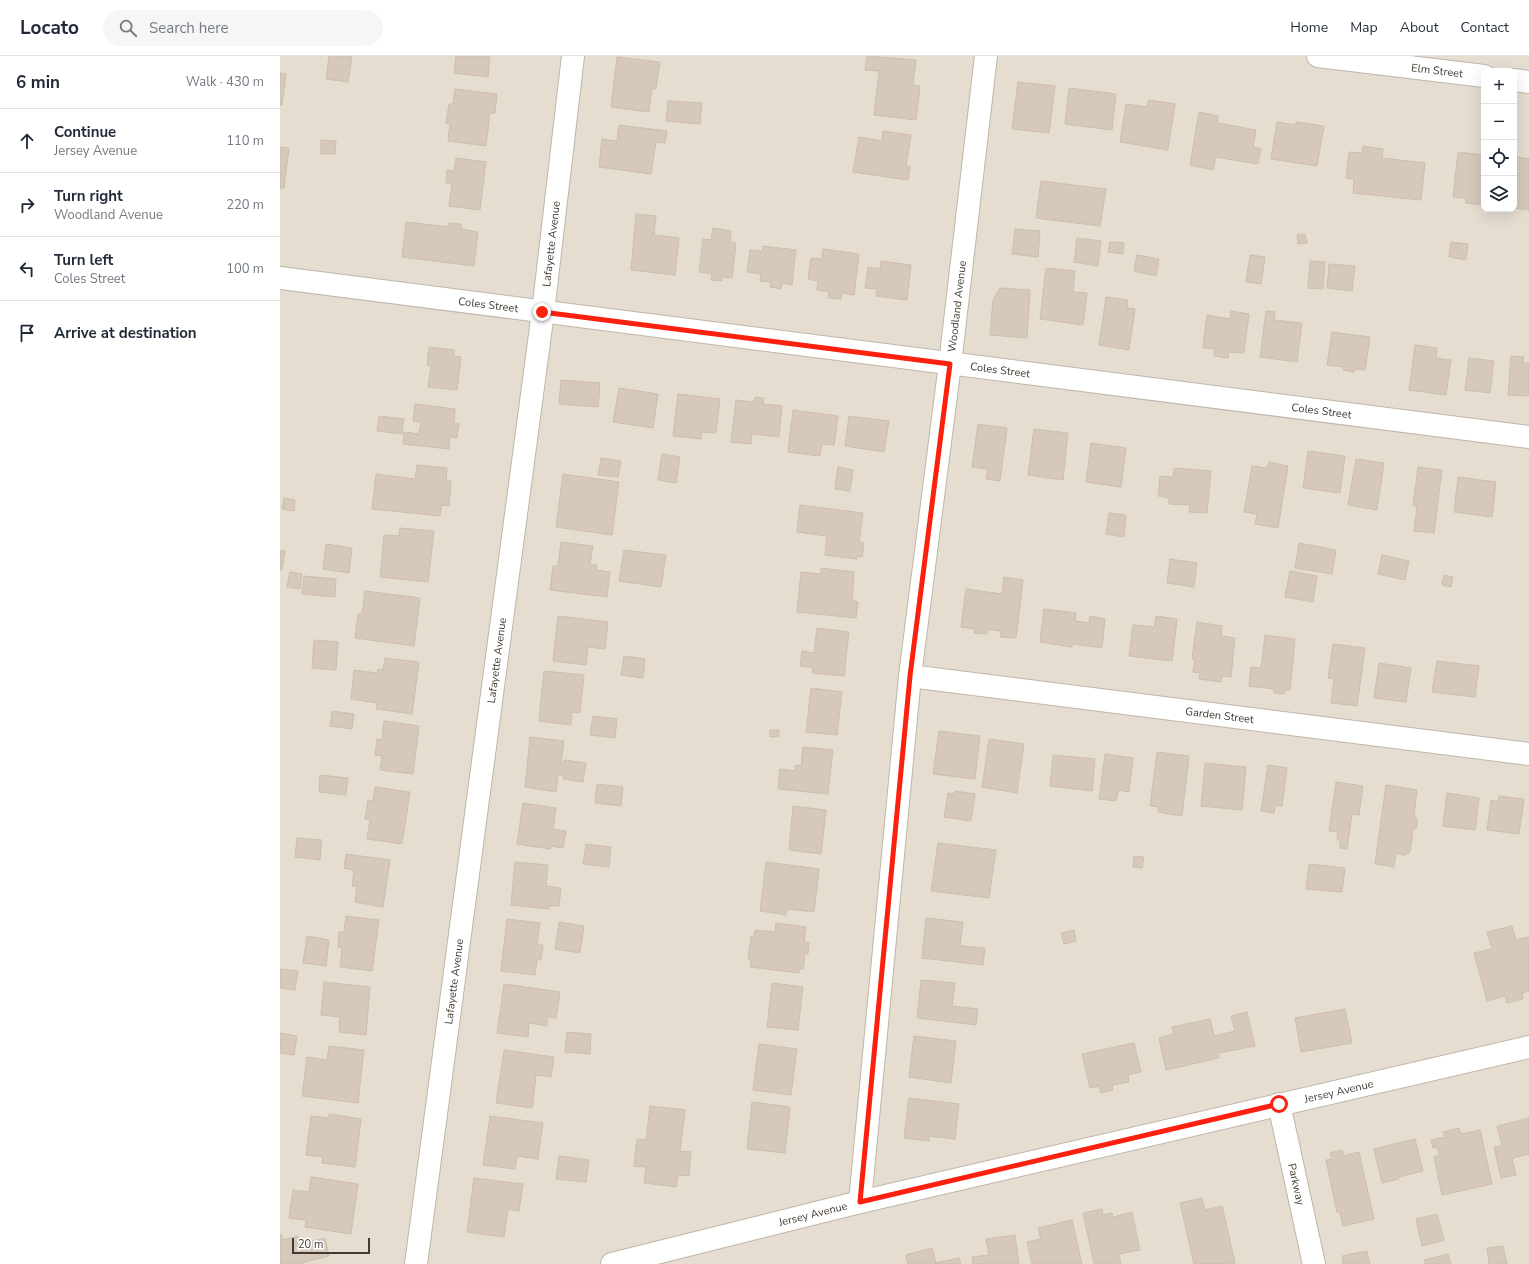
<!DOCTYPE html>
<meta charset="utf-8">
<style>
body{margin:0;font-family:"Nunito Sans",sans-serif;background:#f6f6f7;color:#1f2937}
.controls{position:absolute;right:12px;top:12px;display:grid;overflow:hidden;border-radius:8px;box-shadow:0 4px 16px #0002}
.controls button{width:36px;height:36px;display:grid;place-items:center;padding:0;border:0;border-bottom:1px solid #e0e1e3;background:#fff;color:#1f2937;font:20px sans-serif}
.scale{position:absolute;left:12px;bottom:10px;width:78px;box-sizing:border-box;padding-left:4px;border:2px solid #433b33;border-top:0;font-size:11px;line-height:14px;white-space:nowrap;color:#433b33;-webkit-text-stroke:3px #fff;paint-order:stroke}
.stop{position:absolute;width:12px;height:12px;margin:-9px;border:3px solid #fc210f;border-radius:50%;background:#fff}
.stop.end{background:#fc210f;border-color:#fff;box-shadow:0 1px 4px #0008}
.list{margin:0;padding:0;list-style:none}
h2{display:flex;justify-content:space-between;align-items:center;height:52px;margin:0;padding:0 16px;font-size:17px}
h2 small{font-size:13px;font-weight:400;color:#747a83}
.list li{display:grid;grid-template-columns:26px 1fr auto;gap:12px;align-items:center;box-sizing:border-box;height:64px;padding:0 16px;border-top:1px solid #e0e1e3}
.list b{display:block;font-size:15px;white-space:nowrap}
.list p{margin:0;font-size:13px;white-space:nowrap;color:#747a83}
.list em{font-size:13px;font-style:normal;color:#747a83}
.icon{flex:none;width:22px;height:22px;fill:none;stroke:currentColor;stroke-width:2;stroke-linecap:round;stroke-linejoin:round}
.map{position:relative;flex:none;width:1249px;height:1208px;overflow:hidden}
header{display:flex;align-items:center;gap:24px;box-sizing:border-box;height:56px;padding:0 20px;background:#fff;border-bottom:1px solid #e0e1e3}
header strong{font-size:19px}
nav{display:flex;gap:22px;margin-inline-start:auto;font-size:14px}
.search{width:280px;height:36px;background:#f6f6f7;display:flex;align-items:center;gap:10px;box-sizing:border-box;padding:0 14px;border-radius:22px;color:#747a83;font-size:15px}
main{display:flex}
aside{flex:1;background:#fff}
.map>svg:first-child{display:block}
</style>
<header>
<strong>Locato</strong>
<div class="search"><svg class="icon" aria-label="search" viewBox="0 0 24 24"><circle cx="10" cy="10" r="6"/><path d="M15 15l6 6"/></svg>Search here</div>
<nav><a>Home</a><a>Map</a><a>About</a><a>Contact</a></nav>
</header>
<main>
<aside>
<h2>6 min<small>Walk · 430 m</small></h2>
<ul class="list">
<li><svg class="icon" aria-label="ahead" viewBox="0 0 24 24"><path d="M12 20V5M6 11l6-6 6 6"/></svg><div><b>Continue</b><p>Jersey Avenue</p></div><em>110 m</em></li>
<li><svg class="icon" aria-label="right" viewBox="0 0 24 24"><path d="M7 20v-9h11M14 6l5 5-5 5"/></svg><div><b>Turn right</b><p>Woodland Avenue</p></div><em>220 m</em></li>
<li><svg class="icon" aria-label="left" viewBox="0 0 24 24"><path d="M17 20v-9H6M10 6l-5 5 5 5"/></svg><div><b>Turn left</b><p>Coles Street</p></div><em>100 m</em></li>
<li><svg class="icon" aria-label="arrive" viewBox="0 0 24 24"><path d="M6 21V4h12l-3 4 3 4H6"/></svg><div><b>Arrive at destination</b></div></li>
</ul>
</aside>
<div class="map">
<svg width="1249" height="1208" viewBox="0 0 1249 1208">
<rect width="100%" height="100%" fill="#f1ece2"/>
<path fill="#e5ddd0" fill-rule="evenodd" d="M 0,0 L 1249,0 L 1249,1208 L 0,1208 ZM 1204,15 L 1234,15 L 1234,153 L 1204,153 Z"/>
<path fill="#d6c9bb" stroke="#cebeab" d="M 49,0 L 72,0 L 68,26 L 46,23 Z
M 176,0 L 210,0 L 208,21 L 174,17 Z
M 587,0 L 636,4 L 633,29 L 640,30 L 636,64 L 594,59 L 599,15 L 585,14 Z
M 337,1 L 380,6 L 376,33 L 372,32 L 369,56 L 331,51 Z
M 0,17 L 6,18 L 2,49 L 0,49 Z
M 738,26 L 775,30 L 769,77 L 732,73 Z
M 789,32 L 836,38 L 832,74 L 785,68 Z
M 175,33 L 217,38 L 215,57 L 210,57 L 206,90 L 168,85 L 170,68 L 166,67 L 169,48 L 173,48 Z
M 869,44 L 895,48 L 888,94 L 840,86 L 846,48 L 867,51 Z
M 388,45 L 422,47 L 420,68 L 386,65 Z
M 919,56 L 938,60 L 937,67 L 976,74 L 973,91 L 981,93 L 978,108 L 936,101 L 933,114 L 910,109 Z
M 997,66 L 1016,69 L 1016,66 L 1044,70 L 1037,110 L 991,103 Z
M 339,69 L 387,75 L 385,87 L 376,86 L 371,118 L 319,111 L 322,83 L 337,85 Z
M 603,75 L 631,79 L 626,110 L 630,111 L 628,124 L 573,116 L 579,81 L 602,85 Z
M 41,84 L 56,85 L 55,98 L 41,98 Z
M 1083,90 L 1103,93 L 1102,102 L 1145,107 L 1141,144 L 1073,137 L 1074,123 L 1066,122 L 1069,96 L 1082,97 Z
M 0,91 L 9,92 L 4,132 L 0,132 Z
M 1178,96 L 1204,99 L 1204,149 L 1186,147 L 1186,142 L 1173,141 Z
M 1236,101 L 1249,103 L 1249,154 L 1234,152 L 1234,114 Z
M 176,102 L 206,106 L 200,154 L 169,150 L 172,127 L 166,127 L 167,114 L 174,115 Z
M 761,125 L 826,133 L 820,170 L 756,162 Z
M 356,158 L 376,160 L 374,179 L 399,182 L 395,219 L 351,214 Z
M 126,166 L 169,171 L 169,167 L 181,168 L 181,173 L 198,176 L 194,210 L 122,201 Z
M 433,172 L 451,175 L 450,186 L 456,187 L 452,222 L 442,221 L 442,225 L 431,224 L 432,218 L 419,216 L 423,183 L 431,184 Z
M 735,173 L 760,175 L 758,201 L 732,198 Z
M 1025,178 L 1027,187 L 1018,188 L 1017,179 Z
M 797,182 L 821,185 L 818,210 L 794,206 Z
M 830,186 L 844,187 L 843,198 L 828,196 Z
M 1171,186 L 1188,188 L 1186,204 L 1169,201 Z
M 483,190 L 516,194 L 512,229 L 502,227 L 501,233 L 490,231 L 491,226 L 480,225 L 481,218 L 467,216 L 470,194 L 482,195 Z
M 543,193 L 579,198 L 574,239 L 562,237 L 561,243 L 548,242 L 549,236 L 537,234 L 538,225 L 528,223 L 531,202 L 542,203 Z
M 857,199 L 879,203 L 876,220 L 854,215 Z
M 970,199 L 985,201 L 981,228 L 966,226 Z
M 601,205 L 631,209 L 627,244 L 596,240 L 597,233 L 585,232 L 588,211 L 600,213 Z
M 1030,205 L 1045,206 L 1043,233 L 1028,232 Z
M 1049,208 L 1075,210 L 1072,235 L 1047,232 Z
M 766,212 L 795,215 L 793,236 L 807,237 L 803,269 L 760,263 Z
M 720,232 L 750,234 L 747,282 L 710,279 L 713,244 Z
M 826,241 L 848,244 L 847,252 L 855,253 L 849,294 L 819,289 Z
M 951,255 L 969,258 L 964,297 L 949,296 L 948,302 L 934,300 L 934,293 L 923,292 L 927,259 L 950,263 Z
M 986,255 L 995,256 L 994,264 L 1022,267 L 1017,306 L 980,301 Z
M 1052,276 L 1090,281 L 1085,314 L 1074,313 L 1074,316 L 1063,314 L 1063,311 L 1047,309 Z
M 1135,289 L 1157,292 L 1156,302 L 1171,304 L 1166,339 L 1129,334 Z
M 149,291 L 174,294 L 174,300 L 181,301 L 177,334 L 148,331 L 151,310 L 147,309 Z
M 1231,300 L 1244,301 L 1243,307 L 1249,307 L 1249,340 L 1228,339 Z
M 1189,302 L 1214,305 L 1210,337 L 1185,334 Z
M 281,324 L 320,327 L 318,351 L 279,348 Z
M 339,332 L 378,338 L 373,372 L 333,366 Z
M 398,338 L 440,343 L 436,377 L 422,376 L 421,383 L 393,380 Z
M 475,341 L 484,342 L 483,348 L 502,350 L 499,381 L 472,378 L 471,388 L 451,386 L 456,344 L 474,346 Z
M 135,348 L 175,353 L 174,367 L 179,368 L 177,382 L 170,381 L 169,393 L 123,388 L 124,376 L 139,378 L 141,366 L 133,365 Z
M 513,354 L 558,360 L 554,389 L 542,388 L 540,400 L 508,396 Z
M 99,360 L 124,363 L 122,378 L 97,375 Z
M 569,360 L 609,365 L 604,396 L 565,390 Z
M 698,368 L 727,372 L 720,425 L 706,423 L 708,413 L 692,411 Z
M 754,373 L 788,377 L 783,424 L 748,419 Z
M 811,387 L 846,392 L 841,431 L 806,426 Z
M 1028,395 L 1065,400 L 1060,437 L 1023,432 Z
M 382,398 L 400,401 L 396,427 L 378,424 Z
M 321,402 L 341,405 L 338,421 L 318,419 Z
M 1076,403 L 1104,407 L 1097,454 L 1068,449 Z
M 989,406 L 1008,410 L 998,472 L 975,468 L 977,458 L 964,456 L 972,410 L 987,412 Z
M 137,409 L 167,412 L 166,425 L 171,425 L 169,450 L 162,449 L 160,460 L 92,453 L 96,418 L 135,423 Z
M 558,411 L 573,414 L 570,435 L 555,433 Z
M 1138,411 L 1162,414 L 1154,477 L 1134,475 L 1137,450 L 1133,450 Z
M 894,412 L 931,415 L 927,457 L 909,456 L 910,449 L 889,448 L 889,442 L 878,440 L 880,420 L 893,421 Z
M 283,418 L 339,426 L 332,479 L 276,471 Z
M 1178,421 L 1216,426 L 1212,461 L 1174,456 Z
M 4,442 L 15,444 L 14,455 L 2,453 Z
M 520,449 L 583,457 L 579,486 L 584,487 L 582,501 L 577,500 L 577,503 L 545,499 L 547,480 L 517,476 Z
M 829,457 L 846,459 L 844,481 L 826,478 Z
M 120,472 L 154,475 L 148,526 L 100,521 L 104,479 L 119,480 Z
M 281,486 L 313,490 L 310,508 L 317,509 L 316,514 L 330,516 L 327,541 L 270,534 L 273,510 L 278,510 Z
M 1019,487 L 1056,494 L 1052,518 L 1015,512 Z
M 46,488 L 72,492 L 69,517 L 43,513 Z
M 344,494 L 386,499 L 381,531 L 339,525 Z
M 0,495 L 5,495 L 2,514 L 0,514 Z
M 1102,499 L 1129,505 L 1125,524 L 1098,518 Z
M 890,503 L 917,507 L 914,531 L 887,527 Z
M 541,512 L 574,516 L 572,545 L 578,546 L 576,562 L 517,556 L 521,516 L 541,518 Z
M 1010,515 L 1037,520 L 1033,546 L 1005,541 Z
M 10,516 L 22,518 L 20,533 L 7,531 Z
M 1164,519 L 1173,521 L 1171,531 L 1162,529 Z
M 24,520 L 56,523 L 55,541 L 22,538 Z
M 724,521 L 743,524 L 736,582 L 720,581 L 721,575 L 707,573 L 707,578 L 694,577 L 695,573 L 681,571 L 686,533 L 722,538 Z
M 85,535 L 140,542 L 134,590 L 75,582 L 78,558 L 82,558 Z
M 764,553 L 796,557 L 795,565 L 809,567 L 810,560 L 825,563 L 822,592 L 793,588 L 792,591 L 760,586 Z
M 278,560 L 328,566 L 325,593 L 308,591 L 306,609 L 273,605 Z
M 876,560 L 897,563 L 892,605 L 849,600 L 853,569 L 874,571 Z
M 917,566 L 942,570 L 941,580 L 955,582 L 951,621 L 942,620 L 941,626 L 919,623 L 920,617 L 913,616 L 915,603 L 912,603 Z
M 537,572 L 569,576 L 564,620 L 532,617 L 533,612 L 520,610 L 522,595 L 534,597 Z
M 985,579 L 1015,583 L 1010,634 L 1005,634 L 1004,638 L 994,637 L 994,633 L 969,630 L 971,611 L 981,612 Z
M 34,584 L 58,586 L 56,614 L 32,612 Z
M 1053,588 L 1085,592 L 1077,650 L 1051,647 L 1054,623 L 1048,622 Z
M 344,600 L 365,603 L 363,622 L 341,619 Z
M 105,602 L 139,606 L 132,658 L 96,653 L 97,647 L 71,643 L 74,614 L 97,617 L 98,613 L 103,614 Z
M 1157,605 L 1199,610 L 1195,641 L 1152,636 Z
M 1099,607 L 1131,612 L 1126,646 L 1094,642 Z
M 264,615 L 304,619 L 300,657 L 292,656 L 291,669 L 259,665 Z
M 531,632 L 562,636 L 557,679 L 526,676 Z
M 52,655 L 74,658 L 72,673 L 50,670 Z
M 313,660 L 337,663 L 335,682 L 310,679 Z
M 104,665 L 139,670 L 133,718 L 100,714 L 102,700 L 95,699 L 97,683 L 102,684 Z
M 490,674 L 499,674 L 499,680 L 490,681 Z
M 659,675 L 700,680 L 695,723 L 653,718 Z
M 250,681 L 284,685 L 281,707 L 284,707 L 284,704 L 306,707 L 303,726 L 283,723 L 284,719 L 278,719 L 276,736 L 245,731 Z
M 709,683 L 744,688 L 737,737 L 702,731 Z
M 523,691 L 553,694 L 548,738 L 498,733 L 500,713 L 515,715 L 516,709 L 521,710 Z
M 877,696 L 909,700 L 902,760 L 878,756 L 878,751 L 870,750 Z
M 825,698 L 853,702 L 849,736 L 838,734 L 836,745 L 819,743 Z
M 773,699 L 815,703 L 812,735 L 770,730 Z
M 925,707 L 966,711 L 962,754 L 921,750 Z
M 988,709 L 1007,712 L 1002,750 L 995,749 L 994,757 L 981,755 Z
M 40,719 L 68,722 L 66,739 L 39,736 Z
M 1056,726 L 1083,730 L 1079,759 L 1072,758 L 1067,793 L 1060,792 L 1060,784 L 1057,784 L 1058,776 L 1049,775 Z
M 317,728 L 343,731 L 341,750 L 315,747 Z
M 1106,729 L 1137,734 L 1134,759 L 1137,764 L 1137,771 L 1133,774 L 1130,796 L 1124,799 L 1116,797 L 1114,811 L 1095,808 Z
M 95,731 L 130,736 L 122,788 L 87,783 L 90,764 L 85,763 L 88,744 L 93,745 Z
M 675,735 L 695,738 L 691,765 L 664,761 L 668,737 L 674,738 Z
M 1167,737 L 1199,742 L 1195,774 L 1163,770 Z
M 1219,740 L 1244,743 L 1239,778 L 1207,774 L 1211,744 L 1218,746 Z
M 243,747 L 276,752 L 273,773 L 286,775 L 283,792 L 271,790 L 270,793 L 237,788 Z
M 513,750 L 546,754 L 541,798 L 509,794 Z
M 17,782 L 42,784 L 40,804 L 15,801 Z
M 658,787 L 716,794 L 709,842 L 651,835 Z
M 306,788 L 331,791 L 329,811 L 303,808 Z
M 66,798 L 110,804 L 103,851 L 75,846 L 77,830 L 72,830 L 74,814 L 64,812 Z
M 854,800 L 864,801 L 862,812 L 853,811 Z
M 235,806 L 268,809 L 266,830 L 281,832 L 279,850 L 269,850 L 269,853 L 231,849 Z
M 486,806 L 539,813 L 534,856 L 507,853 L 506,859 L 480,855 Z
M 1029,808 L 1065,812 L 1062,836 L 1026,833 Z
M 66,860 L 99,864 L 92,915 L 60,911 L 62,892 L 58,891 L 59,876 L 64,876 Z
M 646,862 L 683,866 L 680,890 L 705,892 L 703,909 L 642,902 Z
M 227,863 L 260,867 L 257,889 L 263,889 L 261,904 L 257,903 L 255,919 L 221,915 Z
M 279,866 L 304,870 L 300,897 L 275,893 Z
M 496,867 L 526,871 L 524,886 L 529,887 L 528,898 L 521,897 L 521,899 L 525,899 L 523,913 L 519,913 L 519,917 L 470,911 L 471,904 L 468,903 L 471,880 L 474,881 L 475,874 L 495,876 Z
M 1232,870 L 1236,884 L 1248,881 L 1249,883 L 1249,935 L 1242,937 L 1243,943 L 1227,947 L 1225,940 L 1207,945 L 1194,897 L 1212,893 L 1207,876 Z
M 794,874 L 796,885 L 784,888 L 781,877 Z
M 27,880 L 49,884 L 46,910 L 23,907 Z
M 0,913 L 18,915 L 15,934 L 0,932 Z
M 641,924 L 675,927 L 672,950 L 698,953 L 696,969 L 637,962 Z
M 44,926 L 90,931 L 86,979 L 59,976 L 60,961 L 41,959 Z
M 492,927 L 523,931 L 518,974 L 487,971 Z
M 224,928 L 280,936 L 276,962 L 267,961 L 267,970 L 249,967 L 248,981 L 217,977 Z
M 1065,953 L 1072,987 L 1021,996 L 1015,962 Z
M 967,956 L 975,990 L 938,997 L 939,1002 L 886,1014 L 879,982 L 894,978 L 892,971 L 930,963 L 934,980 L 955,975 L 951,960 Z
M 287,976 L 311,978 L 310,998 L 285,996 Z
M 0,977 L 17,980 L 14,999 L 0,997 Z
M 634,980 L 676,985 L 671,1027 L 629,1021 Z
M 854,987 L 861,1016 L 848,1019 L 849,1026 L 832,1029 L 833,1034 L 821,1037 L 819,1030 L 810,1032 L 802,998 Z
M 479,988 L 517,993 L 511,1039 L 473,1034 Z
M 49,990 L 84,994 L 78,1047 L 22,1040 L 27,1001 L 47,1004 Z
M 224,994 L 274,1001 L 271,1021 L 256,1019 L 252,1052 L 216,1047 Z
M 629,1042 L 679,1048 L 675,1083 L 649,1080 L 649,1085 L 624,1082 Z
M 472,1046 L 510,1051 L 505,1097 L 467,1093 Z
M 370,1050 L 405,1054 L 400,1095 L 411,1096 L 409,1120 L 398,1119 L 396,1131 L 364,1127 L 366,1111 L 354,1110 L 357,1083 L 366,1084 Z
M 49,1058 L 81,1063 L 75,1111 L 42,1107 L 43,1101 L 26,1099 L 31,1060 L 49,1062 Z
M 210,1060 L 263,1067 L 258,1103 L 237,1100 L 235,1113 L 203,1109 Z
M 1249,1062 L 1249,1098 L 1232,1102 L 1236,1119 L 1221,1122 L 1214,1091 L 1222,1090 L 1217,1070 Z
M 1179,1072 L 1181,1078 L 1200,1074 L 1212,1128 L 1162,1139 L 1154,1101 L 1159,1099 L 1157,1091 L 1153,1092 L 1151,1084 L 1165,1081 L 1163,1076 Z
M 1135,1083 L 1143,1115 L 1118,1121 L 1119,1123 L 1102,1127 L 1094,1093 Z
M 1062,1094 L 1063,1100 L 1079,1096 L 1094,1163 L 1063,1170 L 1060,1156 L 1057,1156 L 1046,1104 L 1052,1103 L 1050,1097 Z
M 279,1100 L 309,1104 L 306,1126 L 276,1123 Z
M 31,1121 L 78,1128 L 71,1178 L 25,1171 L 26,1164 L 9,1162 L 13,1134 L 29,1136 Z
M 194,1122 L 243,1128 L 239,1155 L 228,1153 L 224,1181 L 187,1176 Z
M 922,1142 L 925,1154 L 942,1150 L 955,1207 L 914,1208 L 900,1147 Z
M 822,1153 L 823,1159 L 832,1157 L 833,1161 L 852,1156 L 860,1194 L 839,1198 L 841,1208 L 814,1208 L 803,1157 Z
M 1157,1158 L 1164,1184 L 1142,1190 L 1136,1163 Z
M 792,1164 L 802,1208 L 752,1208 L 747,1186 L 761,1183 L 758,1172 Z
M 0,1179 L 2,1179 L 3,1184 L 18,1180 L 20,1188 L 45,1182 L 49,1200 L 24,1206 L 24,1208 L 0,1208 Z
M 735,1179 L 739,1208 L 693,1208 L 692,1201 L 709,1199 L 706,1183 Z
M 1223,1190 L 1227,1208 L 1209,1208 L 1207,1192 Z
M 652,1192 L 656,1207 L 679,1202 L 681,1208 L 628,1208 L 626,1199 Z
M 1087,1195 L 1090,1208 L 1063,1208 L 1062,1200 Z
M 1168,1198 L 1171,1208 L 1145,1208 L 1144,1204 Z"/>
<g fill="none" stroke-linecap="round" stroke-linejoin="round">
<defs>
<g id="minor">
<path id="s1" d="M 1038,0 L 1204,20"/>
<path d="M 1234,24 L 1249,26"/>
<path id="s2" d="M 0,222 L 1249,381"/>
<path id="s3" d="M 630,620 L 1249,698"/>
<path id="s4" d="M 999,1048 L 1034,1208"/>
<path id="s5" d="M 580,1146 L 630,620 L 670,308 L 706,0"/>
<path id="s6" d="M 136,1208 L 263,256 L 293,0"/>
<path id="s7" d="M 332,1208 L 580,1146 L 1249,991"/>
</g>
</defs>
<use href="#minor" stroke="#c0b5a8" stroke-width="24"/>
<use href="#minor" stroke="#fff" stroke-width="22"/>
</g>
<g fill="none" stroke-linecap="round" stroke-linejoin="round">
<path stroke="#fc210f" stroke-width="5" d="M 262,256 L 670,308 L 630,620 L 580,1146 L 999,1048"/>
</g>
<g text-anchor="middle" stroke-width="3" stroke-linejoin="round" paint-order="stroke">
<g font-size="11" fill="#433b33" stroke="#fff">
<text dy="4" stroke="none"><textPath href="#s1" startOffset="120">Elm Street</textPath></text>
<text dy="4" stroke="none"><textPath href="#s6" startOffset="1029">Lafayette Avenue</textPath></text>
<text dy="4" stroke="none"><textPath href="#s2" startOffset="210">Coles Street</textPath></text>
<text dy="4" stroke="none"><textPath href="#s5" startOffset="901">Woodland Avenue</textPath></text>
<text dy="4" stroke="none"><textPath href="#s2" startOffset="726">Coles Street</textPath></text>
<text dy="4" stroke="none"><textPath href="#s2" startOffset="1050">Coles Street</textPath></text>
<text dy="4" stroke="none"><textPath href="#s6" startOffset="609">Lafayette Avenue</textPath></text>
<text dy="4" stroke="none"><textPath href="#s3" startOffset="312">Garden Street</textPath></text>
<text dy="4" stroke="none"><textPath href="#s6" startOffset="285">Lafayette Avenue</textPath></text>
<text dy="4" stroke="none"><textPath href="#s7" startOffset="747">Jersey Avenue</textPath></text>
<text dy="4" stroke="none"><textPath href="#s4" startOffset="82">Parkway</textPath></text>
<text dy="4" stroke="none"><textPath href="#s7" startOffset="207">Jersey Avenue</textPath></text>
</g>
</g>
</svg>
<div class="controls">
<button>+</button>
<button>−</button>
<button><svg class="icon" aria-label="locate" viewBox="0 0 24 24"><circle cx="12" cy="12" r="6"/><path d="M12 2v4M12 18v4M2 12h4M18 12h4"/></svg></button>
<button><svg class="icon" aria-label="layers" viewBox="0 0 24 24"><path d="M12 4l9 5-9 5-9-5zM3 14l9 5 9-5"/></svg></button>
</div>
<div class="scale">20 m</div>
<div class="stop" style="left:999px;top:1048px"></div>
<div class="stop end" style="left:262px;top:256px"></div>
</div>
</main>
